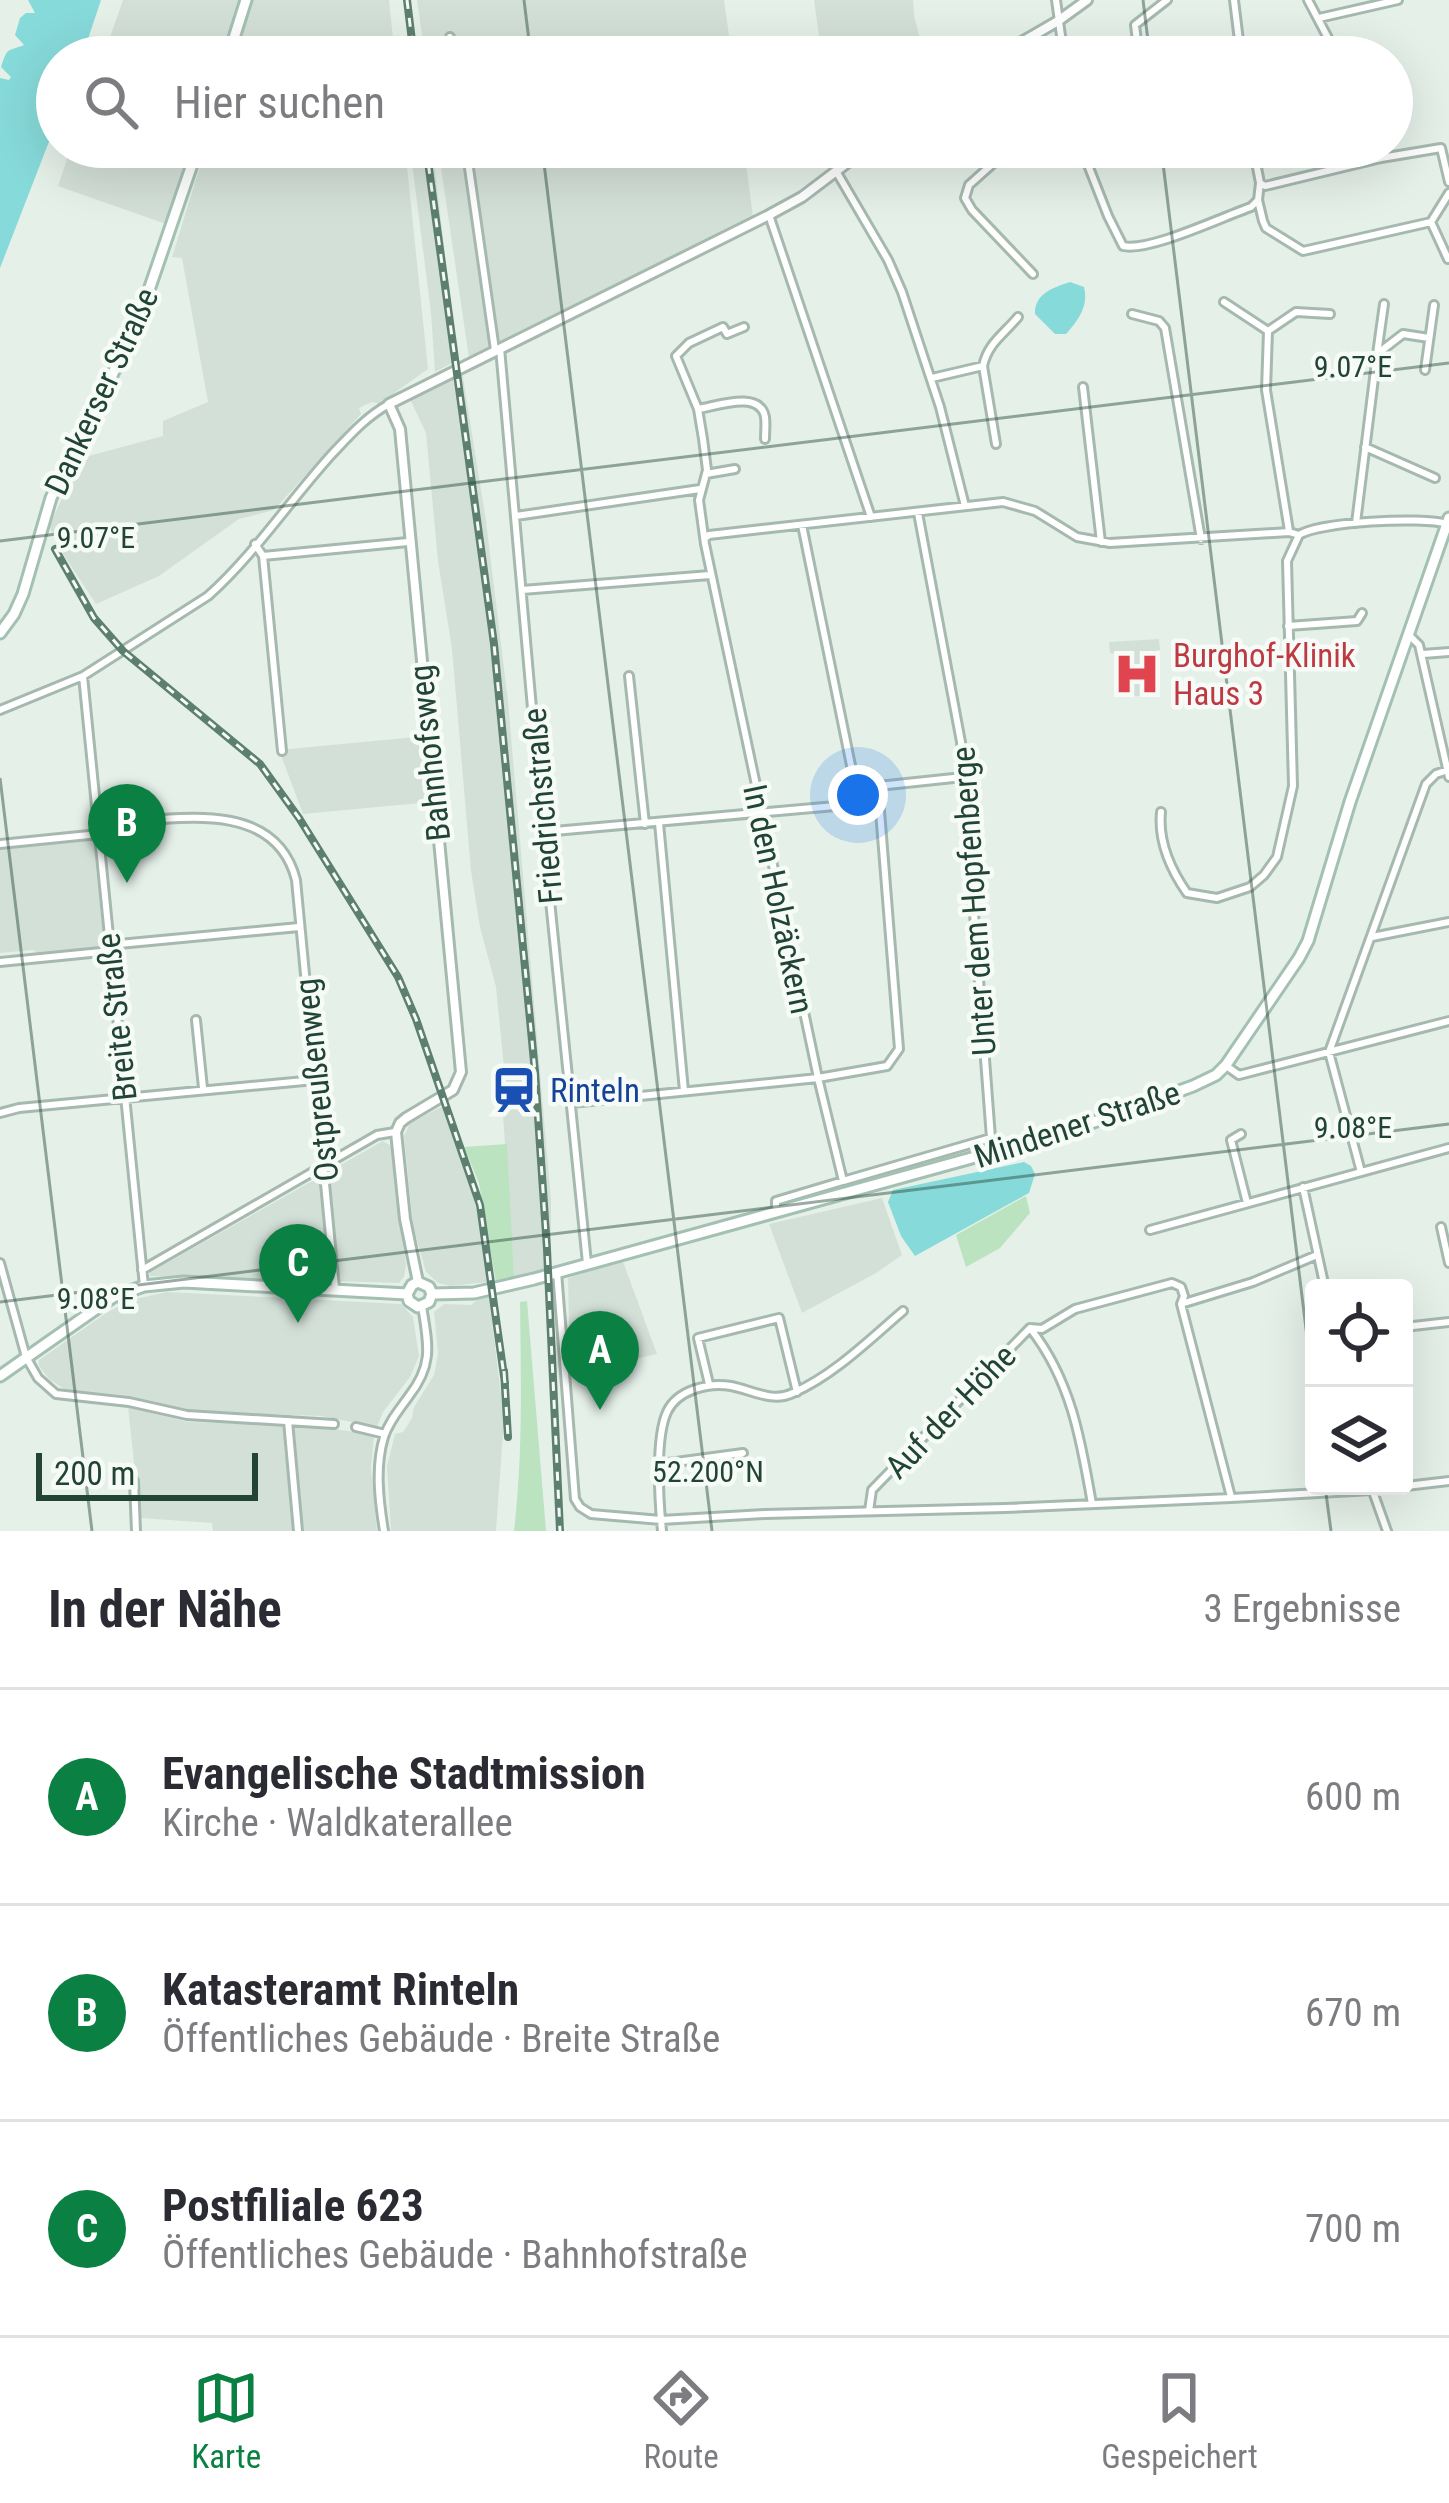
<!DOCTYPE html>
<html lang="de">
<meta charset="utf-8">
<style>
body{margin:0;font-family:"Roboto Condensed",sans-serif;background:#f2f2f3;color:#2b2b33}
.controls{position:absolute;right:36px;bottom:36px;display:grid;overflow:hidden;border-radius:12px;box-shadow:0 12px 48px #0002}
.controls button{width:108px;height:108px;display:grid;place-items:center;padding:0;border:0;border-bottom:3px solid #e1e1e2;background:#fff;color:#2b2b33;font:60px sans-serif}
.scale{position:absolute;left:36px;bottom:30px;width:222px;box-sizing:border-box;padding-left:12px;border:6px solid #214435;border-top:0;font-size:33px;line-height:42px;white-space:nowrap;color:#214435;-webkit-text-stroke:9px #f6fbf8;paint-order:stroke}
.you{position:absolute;left:858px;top:795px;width:42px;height:42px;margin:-30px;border:9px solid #fff;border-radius:50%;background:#1a73e8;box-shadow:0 0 0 18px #1a73e833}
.badge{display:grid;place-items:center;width:78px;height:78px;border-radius:50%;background:#0b8043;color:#fff;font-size:39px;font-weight:700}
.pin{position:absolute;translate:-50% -99px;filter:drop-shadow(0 3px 6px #0008)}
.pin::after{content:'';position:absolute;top:63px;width:42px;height:36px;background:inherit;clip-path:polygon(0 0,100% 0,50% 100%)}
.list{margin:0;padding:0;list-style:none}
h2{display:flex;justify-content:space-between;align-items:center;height:156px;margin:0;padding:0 48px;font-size:51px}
h2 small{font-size:39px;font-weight:400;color:#7c7c81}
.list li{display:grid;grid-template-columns:78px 1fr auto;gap:36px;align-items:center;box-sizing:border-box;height:216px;padding:0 48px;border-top:3px solid #e1e1e2}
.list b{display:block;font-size:45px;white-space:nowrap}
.list p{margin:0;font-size:39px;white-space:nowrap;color:#7c7c81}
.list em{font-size:39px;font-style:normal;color:#7c7c81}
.icon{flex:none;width:66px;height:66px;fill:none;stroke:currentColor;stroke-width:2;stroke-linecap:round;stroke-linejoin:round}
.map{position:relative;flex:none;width:1449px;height:1531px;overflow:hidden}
.search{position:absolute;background:#fff;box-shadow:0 12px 48px #0002;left:36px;right:36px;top:36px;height:132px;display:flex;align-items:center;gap:30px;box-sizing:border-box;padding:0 42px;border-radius:66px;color:#7c7c81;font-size:45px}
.sheet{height:804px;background:#fff}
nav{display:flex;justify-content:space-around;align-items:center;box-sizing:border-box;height:168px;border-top:3px solid #e1e1e2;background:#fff;font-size:33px;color:#7c7c81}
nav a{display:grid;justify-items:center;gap:6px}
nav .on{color:#0b8043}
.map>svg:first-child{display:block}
</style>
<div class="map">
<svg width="1449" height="1531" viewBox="0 0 1449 1531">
<rect width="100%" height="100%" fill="#e5f0e9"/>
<path fill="#d3e0d8" d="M 123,0 L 244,0 L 224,57 L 103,57 Z
M 253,0 L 389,0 L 395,57 L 235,57 Z
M 417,0 L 724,0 L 732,57 L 425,57 Z
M 814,0 L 913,0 L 914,16 L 925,57 L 822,57 Z
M 71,147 L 193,147 L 166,224 L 58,186 Z
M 206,147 L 405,147 L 428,369 L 379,404 L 372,402 L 359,408 L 361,414 L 274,510 L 239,519 L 159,576 L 96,604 L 59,548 L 49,526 L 81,458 L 163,436 L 163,421 L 208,402 L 182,258 L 172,257 Z
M 410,147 L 432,147 L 458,360 L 435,372 L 431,313 Z
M 438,147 L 744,147 L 753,217 L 469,358 Z
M 462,371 L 486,521 L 508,701 L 551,1200 L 551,1268 L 514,1277 L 502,1100 L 507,1098 L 496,987 L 480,927 L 471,871 L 452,649 L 438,561 L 426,433 L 409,397 Z
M 1159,639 L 1160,650 L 1154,651 L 1158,695 L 1120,697 L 1116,654 L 1110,653 L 1109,642 Z
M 426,736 L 431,802 L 303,814 L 279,750 Z
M 93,839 L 104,943 L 99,948 L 40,954 L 33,950 L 0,953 L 0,847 Z
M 443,1106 L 470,1182 L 480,1226 L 487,1282 L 451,1286 L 438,1283 L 426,1272 L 413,1226 L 404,1136 L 410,1123 Z
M 383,1141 L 391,1146 L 406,1265 L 404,1277 L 399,1283 L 150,1276 L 149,1273 Z
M 882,1198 L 902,1255 L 876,1273 L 802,1313 L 769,1224 Z
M 622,1259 L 657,1354 L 570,1373 L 568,1278 Z
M 167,1292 L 401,1304 L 413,1317 L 419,1356 L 410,1377 L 383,1412 L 377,1427 L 321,1416 L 199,1412 L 169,1408 L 125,1395 L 64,1389 L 49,1379 L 39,1366 L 39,1360 L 106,1313 L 131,1300 Z
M 489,1297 L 504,1419 L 496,1531 L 391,1531 L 387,1466 L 395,1434 L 403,1432 L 412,1418 L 414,1407 L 434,1375 L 438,1353 L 434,1312 L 444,1304 L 471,1305 L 477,1300 Z
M 128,1407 L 188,1422 L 315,1426 L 374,1435 L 371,1469 L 377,1531 L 213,1531 L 212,1523 L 140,1518 Z"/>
<path fill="#bbe3c0" d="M 507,1144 L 514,1277 L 496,1282 L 479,1183 L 464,1147 Z
M 1026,1196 L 1030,1213 L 1000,1248 L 966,1267 L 956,1235 Z
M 527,1301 L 546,1531 L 514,1531 C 523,1455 521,1379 520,1302 Z"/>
<path fill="#87dada" d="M 28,0 L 101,0 L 82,57 L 57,57 L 57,121 L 0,268 L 0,78 L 9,80 L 11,77 L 1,67 C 8,46 7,52 24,45 L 15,35 L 20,18 L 26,13 L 35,13 Z
M 1070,282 L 1084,287 C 1089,306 1078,321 1066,334 L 1055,334 L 1035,314 C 1034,294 1054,287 1070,282 Z
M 1024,1162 L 1031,1166 L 1035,1174 L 1029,1193 L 915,1256 L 901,1236 L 888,1202 L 893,1190 Z"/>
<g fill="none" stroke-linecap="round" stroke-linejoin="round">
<defs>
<path id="minor" d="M 1056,0 L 1064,57
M 1234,0 L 1241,57
M 1308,0 L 1338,57
M 1319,18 L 1398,0
M 450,37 L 453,57
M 1139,57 L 1135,25 L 1167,0
M 1287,57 L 1329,40
M 466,147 L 495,350
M 997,147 L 998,159 L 969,185 L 965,198 L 972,210 L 1033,274
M 1081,147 L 1108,216 L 1123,246 C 1149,252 1222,217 1251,207 L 1258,200
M 1253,147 L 1260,183 L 1258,200 L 1263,221 L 1266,228 L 1303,251 L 1431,222 L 1449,193
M 836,171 L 888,260 L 902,292 L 940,407 L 965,506
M 1260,183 L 1265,186 L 1381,158 L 1441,148 L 1449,182
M 769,215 L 871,517
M 1431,222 L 1448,259
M 1224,302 L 1268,331 L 1266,390 L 1289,531
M 1132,314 L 1159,321 L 1165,328 L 1201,539
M 744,327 L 727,334 L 723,327 L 689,343 L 676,356 L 698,409 L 703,439 L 707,470 L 699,500 L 705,544 L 818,1078 L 843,1181 L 776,1201 L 776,1211
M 1268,331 L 1296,312 L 1330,314
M 500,348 L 543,832 L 587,1263
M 1377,354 L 1384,304
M 983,366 L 996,444
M 1425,370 L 1434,305
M 932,378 L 983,366 C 988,343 1003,335 1018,317
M 1083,387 L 1101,542
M 698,409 C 717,406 760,390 765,417 C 766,424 765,432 765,439
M 1365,447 L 1435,478
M 706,474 L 735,469
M 516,516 L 700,489
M 1356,523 L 1377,354 L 1403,334 L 1429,338
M 802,525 L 856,790 L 861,801
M 705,538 L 709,535 L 1003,502 L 1035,511 L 1077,537 L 1110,543 L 1289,532 L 1299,535 C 1318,522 1423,516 1447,524
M 255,544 L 263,556 L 282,751
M 263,556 L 408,542
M 522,590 L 710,575
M 1288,626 L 1357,621 L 1362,613
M 1408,634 L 1419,645 L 1449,777
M 1423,654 L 1449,652
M 83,676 L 144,1286
M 629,676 L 645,824
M 0,710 L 83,676 L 208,596 C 255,554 290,500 333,453 C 351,434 366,417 389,404
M 1161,812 C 1158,842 1171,870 1187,893 L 1217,898 L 1250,887 L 1264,875 L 1277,857 L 1293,786 L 1287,561 L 1299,535
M 659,823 L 684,1091
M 98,826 C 163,821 274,793 296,880 L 335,1288
M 543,832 L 858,804 L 878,786 L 963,777
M 0,844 L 99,834
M 1372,937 L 1449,922
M 0,962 L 101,952 L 119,944 L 299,927
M 196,1020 L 203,1088
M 1225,1065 L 1239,1075 L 1449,1021
M 571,1103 L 818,1078 L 887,1066 L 899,1049 L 878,786
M 0,1113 L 19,1108 L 315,1080
M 1241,1134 L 1231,1140 L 1247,1203
M 1361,1172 L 1329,1052 L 1426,784 L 1436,774 L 1448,770
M 843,1181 L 991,1138 L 961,742 L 918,513
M 1303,1187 L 1325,1288
M 1441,1227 L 1449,1263
M 1150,1230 L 1449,1148
M 0,1263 L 26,1357 L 38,1378 L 56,1394 L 129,1402 L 187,1415 L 334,1424
M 142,1270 L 377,1135 L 395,1132
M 557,1272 L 575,1499 L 580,1507 L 591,1514 L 661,1520 L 765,1514 L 1005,1508 L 1231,1498 L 1372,1490 L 1449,1481
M 1181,1304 L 1253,1282 L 1317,1255
M 1404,1327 L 1449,1322
M 1030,1328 C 1071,1380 1081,1440 1092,1504
M 709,1384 L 698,1338 L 779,1318 L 797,1392
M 288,1421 L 298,1531
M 356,1427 L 385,1434
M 661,1464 L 743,1453
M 126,1474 L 134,1481 L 136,1531
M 1371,1486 L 1387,1531
M 869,1511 L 872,1490 L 1030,1328 L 1042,1329 L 1075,1309 L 1172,1283 L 1181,1287 L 1184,1296 L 1181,1304 L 1231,1497
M 384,1531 C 379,1500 375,1467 384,1437 C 389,1421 400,1409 409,1396 C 434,1364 428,1344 422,1306
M 662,1531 C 659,1501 655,1438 667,1412 C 677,1390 709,1382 731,1386 C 752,1390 772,1403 793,1393 C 834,1375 869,1340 903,1311"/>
<path id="tertiary" d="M 996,57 L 1058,21 L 1087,0
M 418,1282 L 405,1219 L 396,1132 L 400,1123 L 406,1118 L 453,1090 L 461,1072 L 400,429 L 389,404 L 769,215 L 802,197 L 868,147"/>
<path id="secondary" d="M 228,57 L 246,0
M 0,633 L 14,614 L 23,594 L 51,498 L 137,325 L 198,147
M 407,1294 L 409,1301 L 418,1307 L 429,1302 L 432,1294
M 407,1294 L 412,1285 L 418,1282 L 429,1287 L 432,1294
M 432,1294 L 474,1293 L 534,1279 L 1069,1131 L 1193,1086 L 1216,1075 L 1226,1065 L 1299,958 L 1308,941 L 1350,802 L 1449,518
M 0,1376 L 113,1297 L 144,1286 L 184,1282 L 407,1294"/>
</defs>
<use href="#minor" stroke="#a6b9af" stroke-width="12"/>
<use href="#tertiary" stroke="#a6b9af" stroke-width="14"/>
<use href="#secondary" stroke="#a4c0b2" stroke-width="15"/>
<use href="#minor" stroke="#fff" stroke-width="6"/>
<use href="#tertiary" stroke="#fff" stroke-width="8"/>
<use href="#secondary" stroke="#fff" stroke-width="9"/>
<defs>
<path id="rail" d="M 407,0 L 414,57
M 426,147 L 494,644 L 535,1072 L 547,1249 L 560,1531
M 55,549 L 94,618 L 123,651 L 260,764 L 299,818 L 398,977 L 416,1019 L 480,1205 L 505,1383
M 504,1371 L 508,1437"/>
</defs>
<use href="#rail" stroke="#5c7f70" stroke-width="8"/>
<use href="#rail" stroke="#f6fbf8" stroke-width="3" stroke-dasharray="9" stroke-linecap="butt"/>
</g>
<path fill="none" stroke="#214435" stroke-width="3" stroke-opacity="0.45" d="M 524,0 L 531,57M 1143,0 L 1150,57M 542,147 L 712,1531M 1161,147 L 1314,1394M 0,541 L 1449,363M 0,778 L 92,1531M 0,1302 L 1449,1124M 1325,1486 L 1331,1531"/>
<defs>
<symbol id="hospital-bare" viewBox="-9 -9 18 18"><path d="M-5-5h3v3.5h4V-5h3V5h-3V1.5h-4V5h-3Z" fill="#e0444e" stroke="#f6fbf8" stroke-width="2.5" paint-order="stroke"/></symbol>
<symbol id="station-bare" viewBox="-9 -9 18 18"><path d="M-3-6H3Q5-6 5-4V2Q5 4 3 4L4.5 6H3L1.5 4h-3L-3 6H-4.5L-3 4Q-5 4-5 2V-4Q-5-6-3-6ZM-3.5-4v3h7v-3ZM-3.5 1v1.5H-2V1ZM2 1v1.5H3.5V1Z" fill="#1a4fb4" stroke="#f6fbf8" stroke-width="2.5" paint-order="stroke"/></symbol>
</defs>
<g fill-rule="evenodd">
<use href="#hospital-bare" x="1104" y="641" width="66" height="66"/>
<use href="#station-bare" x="481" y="1057" width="66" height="66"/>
</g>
<g text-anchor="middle" stroke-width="9" stroke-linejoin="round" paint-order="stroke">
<g font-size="33" fill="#214435" stroke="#f6fbf8">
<text transform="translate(101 391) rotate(-65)" y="12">Dankerser Straße</text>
<text transform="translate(429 753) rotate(-96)" y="12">Bahnhofsweg</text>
<text transform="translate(542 806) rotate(-95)" y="12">Friedrichstraße</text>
<text transform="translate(779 899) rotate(78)" y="12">In den Holzäckern</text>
<text transform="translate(973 901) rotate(-94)" y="12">Unter dem Hopfenberge</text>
<text transform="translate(116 1017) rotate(-96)" y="12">Breite Straße</text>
<text transform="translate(316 1080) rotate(-96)" y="12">Ostpreußenweg</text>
<text transform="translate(1077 1124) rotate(-18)" y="12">Mindener Straße</text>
<text transform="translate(950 1411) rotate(-46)" y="12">Auf der Höhe</text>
</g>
<g font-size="33" fill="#be3a42" stroke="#f6fbf8" text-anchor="start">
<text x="1173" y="667">Burghof-Klinik<tspan x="1173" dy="38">Haus 3</tspan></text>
</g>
<g font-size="33" fill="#164399" stroke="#f6fbf8" text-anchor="start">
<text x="550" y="1102">Rinteln</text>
</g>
</g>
<g font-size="30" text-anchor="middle" fill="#214435" stroke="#f6fbf8" stroke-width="9" stroke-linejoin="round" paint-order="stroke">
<text x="1353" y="377">9.07°E</text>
<text x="96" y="548">9.07°E</text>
<text x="1353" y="1138">9.08°E</text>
<text x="96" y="1309">9.08°E</text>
<text x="708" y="1482">52.200°N</text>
</g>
</svg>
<div class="controls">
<button><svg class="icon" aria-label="locate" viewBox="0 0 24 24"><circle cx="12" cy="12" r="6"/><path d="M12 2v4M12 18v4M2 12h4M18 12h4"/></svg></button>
<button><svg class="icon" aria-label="layers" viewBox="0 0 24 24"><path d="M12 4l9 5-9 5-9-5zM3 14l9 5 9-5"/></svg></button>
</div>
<div class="scale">200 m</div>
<div class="you"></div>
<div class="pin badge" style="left:600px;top:1410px">A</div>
<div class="pin badge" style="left:127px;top:883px">B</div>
<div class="pin badge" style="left:298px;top:1323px">C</div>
<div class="search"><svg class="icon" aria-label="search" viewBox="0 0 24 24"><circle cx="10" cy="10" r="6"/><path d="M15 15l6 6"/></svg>Hier suchen</div>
</div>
<section class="sheet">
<h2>In der Nähe<small>3 Ergebnisse</small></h2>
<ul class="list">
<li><span class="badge">A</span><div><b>Evangelische Stadtmission</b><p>Kirche · Waldkaterallee</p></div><em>600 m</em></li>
<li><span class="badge">B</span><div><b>Katasteramt Rinteln</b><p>Öffentliches Gebäude · Breite Straße</p></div><em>670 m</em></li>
<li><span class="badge">C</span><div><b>Postfiliale 623</b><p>Öffentliches Gebäude · Bahnhofstraße</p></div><em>700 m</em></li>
</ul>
</section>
<nav>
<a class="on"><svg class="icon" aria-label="map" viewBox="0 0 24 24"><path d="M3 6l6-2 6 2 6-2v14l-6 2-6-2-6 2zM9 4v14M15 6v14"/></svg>Karte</a>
<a><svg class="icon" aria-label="directions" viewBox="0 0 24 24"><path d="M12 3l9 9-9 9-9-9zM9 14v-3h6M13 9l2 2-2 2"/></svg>Route</a>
<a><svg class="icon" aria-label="saved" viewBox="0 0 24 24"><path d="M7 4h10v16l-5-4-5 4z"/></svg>Gespeichert</a>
</nav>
